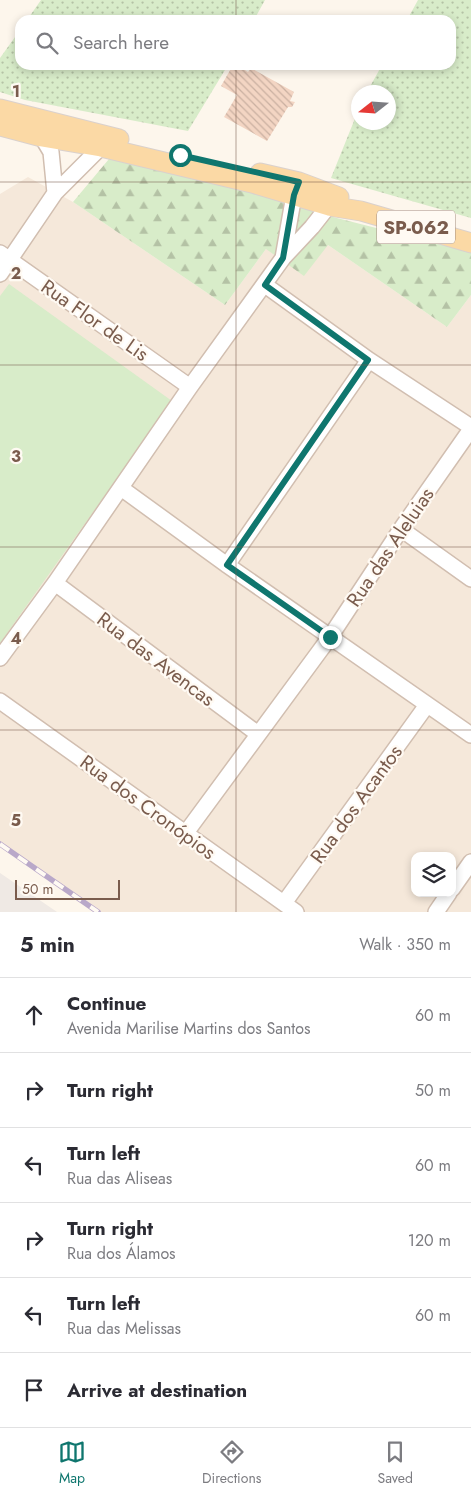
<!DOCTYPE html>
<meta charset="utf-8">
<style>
body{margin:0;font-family:Jost,sans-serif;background:#f2f2f3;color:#2b2b33}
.controls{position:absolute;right:15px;bottom:15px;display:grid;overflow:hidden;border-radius:10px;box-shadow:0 2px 8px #0003}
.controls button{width:45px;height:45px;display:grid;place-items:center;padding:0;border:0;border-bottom:1px solid #e1e1e2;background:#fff;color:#2b2b33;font:25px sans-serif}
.compass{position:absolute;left:351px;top:85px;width:45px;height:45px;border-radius:50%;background:#fff;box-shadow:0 2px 8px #0003;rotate:253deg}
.scale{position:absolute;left:15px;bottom:12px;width:105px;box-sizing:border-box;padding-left:5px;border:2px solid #7a5c4d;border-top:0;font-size:14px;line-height:18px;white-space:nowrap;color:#7a5c4d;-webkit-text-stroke:4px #fffaf3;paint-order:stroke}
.stop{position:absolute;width:15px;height:15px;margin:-11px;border:4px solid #0f766e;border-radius:50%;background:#fff}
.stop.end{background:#0f766e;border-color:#fff;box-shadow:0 1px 5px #0008}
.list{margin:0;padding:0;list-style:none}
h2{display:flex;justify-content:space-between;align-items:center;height:65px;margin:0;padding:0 20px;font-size:21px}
h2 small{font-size:16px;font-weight:400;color:#7c7c81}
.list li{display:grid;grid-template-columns:32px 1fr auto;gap:15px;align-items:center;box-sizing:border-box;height:75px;padding:0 20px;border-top:1px solid #e1e1e2}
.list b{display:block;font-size:19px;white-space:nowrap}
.list p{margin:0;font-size:16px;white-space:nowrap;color:#7c7c81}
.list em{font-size:16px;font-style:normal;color:#7c7c81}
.icon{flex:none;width:28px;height:28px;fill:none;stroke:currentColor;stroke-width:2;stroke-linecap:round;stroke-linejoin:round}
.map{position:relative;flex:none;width:471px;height:912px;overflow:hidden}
.search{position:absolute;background:#fff;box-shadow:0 2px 8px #0003;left:15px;right:15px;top:15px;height:55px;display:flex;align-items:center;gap:12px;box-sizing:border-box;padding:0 18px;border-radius:15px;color:#7c7c81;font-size:19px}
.sheet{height:515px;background:#fff}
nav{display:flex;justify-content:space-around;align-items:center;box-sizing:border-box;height:70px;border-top:1px solid #e1e1e2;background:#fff;font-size:14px;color:#7c7c81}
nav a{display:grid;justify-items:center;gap:2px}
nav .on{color:#0f766e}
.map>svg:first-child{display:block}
</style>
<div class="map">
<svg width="471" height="912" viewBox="0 0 471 912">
<defs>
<pattern id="grass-dots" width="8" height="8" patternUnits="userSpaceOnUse" patternTransform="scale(1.25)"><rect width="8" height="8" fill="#d8ecc9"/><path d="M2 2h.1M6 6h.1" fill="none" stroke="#b4c2a5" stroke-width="1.8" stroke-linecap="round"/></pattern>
<pattern id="forest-firs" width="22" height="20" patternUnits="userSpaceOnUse" patternTransform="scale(1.25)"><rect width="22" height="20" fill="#d8ecc9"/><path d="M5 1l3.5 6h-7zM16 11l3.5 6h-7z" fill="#b4c2a5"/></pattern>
<pattern id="building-back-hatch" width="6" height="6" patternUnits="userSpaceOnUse" patternTransform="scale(1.25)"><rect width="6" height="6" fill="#f3d5c3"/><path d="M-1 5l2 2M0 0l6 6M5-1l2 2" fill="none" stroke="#cab0a1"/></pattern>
</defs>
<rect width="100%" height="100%" fill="#fdf6ec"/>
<path fill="#f5e8da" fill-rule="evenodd" d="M 28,177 L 73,202 L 225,305 L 266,249 L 328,245 L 447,327 L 471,295 L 471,912 L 98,912 L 0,844 L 0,194 ZM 415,856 L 452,856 L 452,893 L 415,893 Z"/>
<path fill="#efe9e4" d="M 0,873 L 57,912 L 0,912 Z"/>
<path fill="url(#grass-dots)" d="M 41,0 L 265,0 L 254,20 L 27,20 Z
M 418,0 L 471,0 L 471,218 L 331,178 L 358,111 L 358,122 L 388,122 L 388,92 L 367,92 L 382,65 L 451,65 L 451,20 L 407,20 Z
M 20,30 L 20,65 L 228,65 L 188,131 L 25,100 L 0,92 L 0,58 Z"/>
<path fill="url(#forest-firs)" d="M 114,153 L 206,177 L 251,193 L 293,203 L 321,214 L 471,252 L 471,295 L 447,327 L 328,245 L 304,276 L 266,249 L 225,305 L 73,202 Z"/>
<path fill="#d8ecc9" d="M 9,284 L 172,401 L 0,643 L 0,296 Z"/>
<path fill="url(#building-back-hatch)" d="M 233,65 L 237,65 L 248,72 L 251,68 L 294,92 L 290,101 L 295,102 L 292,107 L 288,107 L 267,141 L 224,117 L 237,95 L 221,86 Z"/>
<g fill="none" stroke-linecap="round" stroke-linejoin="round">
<defs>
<path id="minor" d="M 42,137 L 51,152 L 55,193
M 0,253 L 190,387
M 283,258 L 294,195 L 298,186
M 0,274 L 55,193 L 101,147
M 265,285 L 369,360 L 471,427
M 121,488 L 227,565 L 471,735
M 401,529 L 471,579
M 227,565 L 369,360
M 55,583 L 258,734
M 0,658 L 55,583 L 190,387 L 283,258 L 312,227 L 334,199
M 0,701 L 296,912
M 185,834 L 330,637 L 401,529 L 471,429
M 452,889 L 471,862
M 284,903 L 427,705
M 436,912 L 449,893"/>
<path id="major" d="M 0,109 L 119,139
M 0,126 L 42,137 L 101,147 L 252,183 L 329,206 L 361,211 L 471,243
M 260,173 L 299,182 L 339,197"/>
</defs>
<use href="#minor" stroke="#d1beb0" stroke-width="18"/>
<use href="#major" stroke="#dad1cd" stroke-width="21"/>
<use href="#minor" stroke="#fff" stroke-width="15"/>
<use href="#major" stroke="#fbd9a5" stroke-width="19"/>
<defs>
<path id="rail" d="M 0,844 L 98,912"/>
</defs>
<use href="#rail" stroke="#b9a8c9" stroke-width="5.5"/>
<use href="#rail" stroke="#fffaf3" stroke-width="4" stroke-dasharray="11" stroke-linecap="butt"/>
</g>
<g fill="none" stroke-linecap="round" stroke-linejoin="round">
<path stroke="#0f766e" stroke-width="6" d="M 180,155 L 299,182 L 294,195 L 283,258 L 265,285 L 368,360 L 227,565 L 330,637"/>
</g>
<path fill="none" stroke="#7a5c4d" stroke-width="1" stroke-opacity="0.55" d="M 236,0 L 236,20M 236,65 L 236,912M 0,182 L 471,182M 0,365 L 471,365M 0,547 L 471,547M 0,730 L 471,730"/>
<g text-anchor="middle" stroke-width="4.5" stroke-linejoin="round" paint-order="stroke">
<rect fill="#fffaf3" stroke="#a28b7f" stroke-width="1" x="377" y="210.5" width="78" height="33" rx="4"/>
<g font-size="19" font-weight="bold" fill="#7a5c4d">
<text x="416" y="234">SP-062</text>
</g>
<g font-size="20" fill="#7a5c4d" stroke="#fffaf3">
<text transform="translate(95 320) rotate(35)" y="7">Rua Flor de Lis</text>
<text transform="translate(390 547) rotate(-56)" y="7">Rua das Aleluias</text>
<text transform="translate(156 659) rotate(37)" y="7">Rua das Avencas</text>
<text transform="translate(356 804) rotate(-54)" y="7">Rua dos Acantos</text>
<text transform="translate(148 807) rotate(36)" y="7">Rua dos Cronópios</text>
</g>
</g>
<g font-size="16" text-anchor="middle" font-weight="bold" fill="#7a5c4d" stroke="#fffaf3" stroke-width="4.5" stroke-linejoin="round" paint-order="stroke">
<text x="16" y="97">1</text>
<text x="16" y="279">2</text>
<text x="16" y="462">3</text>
<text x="16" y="644">4</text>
<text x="16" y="826">5</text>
</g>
</svg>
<div class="controls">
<button><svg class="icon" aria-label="layers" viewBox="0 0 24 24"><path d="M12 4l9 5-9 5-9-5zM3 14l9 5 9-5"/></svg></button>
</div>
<svg class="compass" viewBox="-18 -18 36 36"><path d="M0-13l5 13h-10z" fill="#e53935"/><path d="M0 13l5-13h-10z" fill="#7c7c81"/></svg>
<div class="scale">50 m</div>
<div class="stop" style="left:180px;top:155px"></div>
<div class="stop end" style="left:330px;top:637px"></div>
<div class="search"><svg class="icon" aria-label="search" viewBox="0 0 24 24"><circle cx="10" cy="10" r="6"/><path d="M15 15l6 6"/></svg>Search here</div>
</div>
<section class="sheet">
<h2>5 min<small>Walk · 350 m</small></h2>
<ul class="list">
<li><svg class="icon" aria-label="ahead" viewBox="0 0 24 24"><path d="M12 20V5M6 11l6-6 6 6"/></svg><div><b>Continue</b><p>Avenida Marilise Martins dos Santos</p></div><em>60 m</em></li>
<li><svg class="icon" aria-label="right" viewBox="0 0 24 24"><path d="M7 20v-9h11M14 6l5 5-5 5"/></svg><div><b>Turn right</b></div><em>50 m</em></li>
<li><svg class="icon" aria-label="left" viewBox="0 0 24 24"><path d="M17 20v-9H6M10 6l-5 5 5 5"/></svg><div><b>Turn left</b><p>Rua das Aliseas</p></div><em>60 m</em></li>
<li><svg class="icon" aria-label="right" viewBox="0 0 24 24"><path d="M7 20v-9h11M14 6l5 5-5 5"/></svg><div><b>Turn right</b><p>Rua dos Álamos</p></div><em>120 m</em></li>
<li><svg class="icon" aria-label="left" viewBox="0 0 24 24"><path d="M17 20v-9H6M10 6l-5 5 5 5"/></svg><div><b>Turn left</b><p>Rua das Melissas</p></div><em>60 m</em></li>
<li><svg class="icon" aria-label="arrive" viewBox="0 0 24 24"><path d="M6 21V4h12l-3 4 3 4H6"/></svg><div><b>Arrive at destination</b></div></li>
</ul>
</section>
<nav>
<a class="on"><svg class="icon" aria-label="map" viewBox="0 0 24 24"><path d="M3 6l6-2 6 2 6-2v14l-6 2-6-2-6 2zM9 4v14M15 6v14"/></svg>Map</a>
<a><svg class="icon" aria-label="directions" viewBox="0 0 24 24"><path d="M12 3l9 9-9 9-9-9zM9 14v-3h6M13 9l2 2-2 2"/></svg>Directions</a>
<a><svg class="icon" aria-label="saved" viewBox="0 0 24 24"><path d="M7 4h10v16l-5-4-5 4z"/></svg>Saved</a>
</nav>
